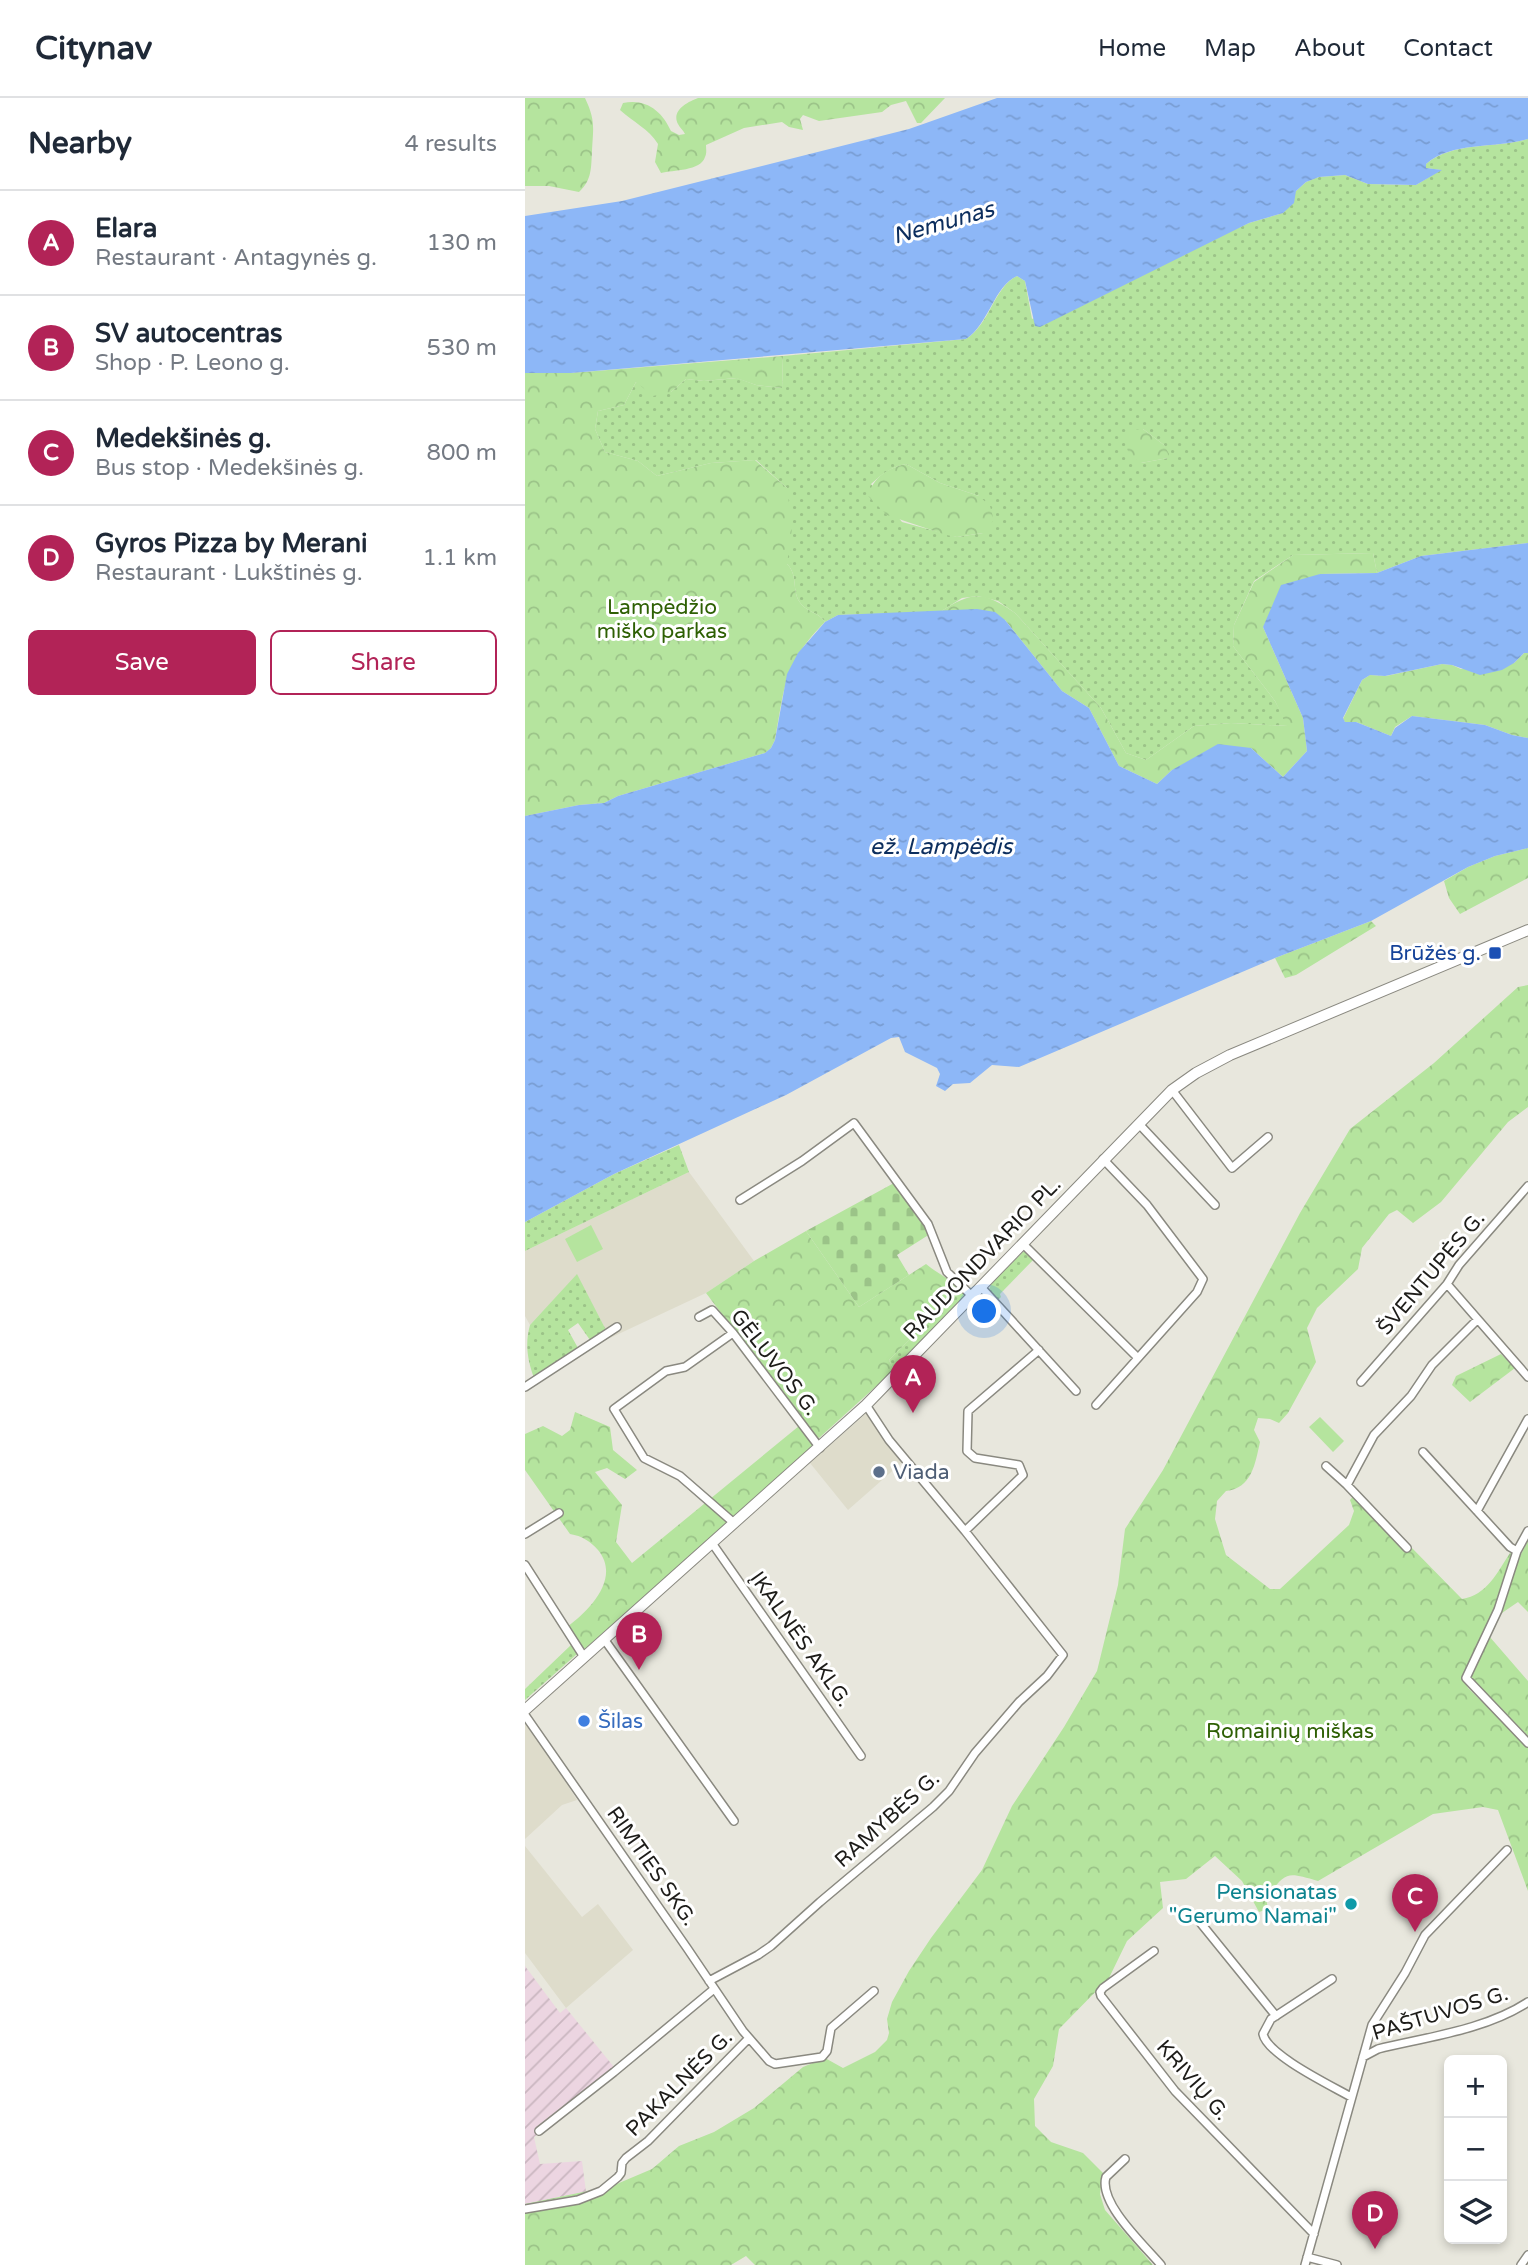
<!DOCTYPE html>
<meta charset="utf-8">
<style>
body{margin:0;font-family:"Varela Round",sans-serif;background:#f6f6f7;color:#1f2937}
.controls{position:absolute;right:21px;bottom:21px;display:grid;overflow:hidden;border-radius:10px;box-shadow:0 4px 10px #0003}
.controls button{width:63px;height:63px;display:grid;place-items:center;padding:0;border:0;border-bottom:2px solid #e0e1e3;background:#fff;color:#1f2937;font:35px sans-serif}
.you{position:absolute;left:460px;top:1214px;width:24px;height:24px;margin:-18px;border:5px solid #fff;border-radius:50%;background:#1a73e8;box-shadow:0 0 0 10px #1a73e833}
.badge{display:grid;place-items:center;width:46px;height:46px;border-radius:50%;background:#b22357;color:#fff;font-size:23px;font-weight:700}
.pin{position:absolute;translate:-50% -58px;filter:drop-shadow(0 2px 4px #0008)}
.pin::after{content:'';position:absolute;top:37px;width:24px;height:21px;background:inherit;clip-path:polygon(0 0,100% 0,50% 100%)}
.list{margin:0;padding:0;list-style:none}
h2{display:flex;justify-content:space-between;align-items:center;height:91px;margin:0;padding:0 28px;font-size:30px}
h2 small{font-size:23px;font-weight:400;color:#747a83}
.list li{display:grid;grid-template-columns:46px 1fr auto;gap:21px;align-items:center;box-sizing:border-box;height:105px;padding:0 28px;border-top:2px solid #e0e1e3}
.list b{display:block;font-size:26px;white-space:nowrap}
.list p{margin:0;font-size:23px;white-space:nowrap;color:#747a83}
.list em{font-size:23px;font-style:normal;color:#747a83}
.actions{display:flex;gap:14px;padding:21px 28px}
.actions a{flex:1;padding:16px 0;border:2px solid #b22357;border-radius:10px;text-align:center;font-size:24px;color:#b22357}
.actions .main{background:#b22357;color:#fff}
.icon{flex:none;width:38px;height:38px;fill:none;stroke:currentColor;stroke-width:2;stroke-linecap:round;stroke-linejoin:round}
.map{position:relative;flex:none;width:1003px;height:2167px;overflow:hidden}
header{display:flex;align-items:center;gap:42px;box-sizing:border-box;height:98px;padding:0 35px;background:#fff;border-bottom:2px solid #e0e1e3}
header strong{font-size:33px}
nav{display:flex;gap:38px;margin-inline-start:auto;font-size:24px}
main{display:flex}
aside{flex:1;background:#fff}
.map>svg:first-child{display:block}
</style>
<header>
<strong>Citynav</strong>
<nav><a>Home</a><a>Map</a><a>About</a><a>Contact</a></nav>
</header>
<main>
<aside>
<h2>Nearby<small>4 results</small></h2>
<ul class="list">
<li><span class="badge">A</span><div><b>Elara</b><p>Restaurant · Antagynės g.</p></div><em>130 m</em></li>
<li><span class="badge">B</span><div><b>SV autocentras</b><p>Shop · P. Leono g.</p></div><em>530 m</em></li>
<li><span class="badge">C</span><div><b>Medekšinės g.</b><p>Bus stop · Medekšinės g.</p></div><em>800 m</em></li>
<li><span class="badge">D</span><div><b>Gyros Pizza by Merani</b><p>Restaurant · Lukštinės g.</p></div><em>1.1 km</em></li>
</ul>
<div class="actions"><a class="main">Save</a><a>Share</a></div>
</aside>
<div class="map">
<svg width="1003" height="2167" viewBox="0 0 1003 2167">
<defs>
<pattern id="industrial-furrows" width="10" height="10" patternUnits="userSpaceOnUse" patternTransform="scale(1.75)"><rect width="10" height="10" fill="#ecd5e1"/><path d="M-1 1l2-2M0 10L10 0M9 11l2-2" fill="none" stroke="#cab6c0"/></pattern>
<pattern id="grass-dots" width="8" height="8" patternUnits="userSpaceOnUse" patternTransform="scale(1.75)"><rect width="8" height="8" fill="#b5e49e"/><path d="M2 2h.1M6 6h.1" fill="none" stroke="#9bc388" stroke-width="1.8" stroke-linecap="round"/></pattern>
<pattern id="forest-crowns" width="20" height="18" patternUnits="userSpaceOnUse" patternTransform="scale(1.75)"><rect width="20" height="18" fill="#b5e49e"/><path d="M2 6a3 3 0 1 1 6 0M12 15a3 3 0 1 1 6 0" fill="none" stroke="#9bc388"/></pattern>
<pattern id="cemetery-stones" width="16" height="16" patternUnits="userSpaceOnUse" patternTransform="scale(1.75)"><rect width="16" height="16" fill="#b5e49e"/><path d="M2 7V4a2 2 0 0 1 4 0v3zM10 15v-3a2 2 0 0 1 4 0v3z" fill="#9bc388"/></pattern>
<pattern id="water-ripples" width="26" height="14" patternUnits="userSpaceOnUse" patternTransform="scale(1.75)"><rect width="26" height="14" fill="#8db7f7"/><path d="M2 4q2-2 4 0t4 0M15 11q2-2 4 0t4 0" fill="none" stroke="#799dd3"/></pattern>
</defs>
<rect width="100%" height="100%" fill="#e8e7dd"/>
<path fill="#dedccb" d="M 164,1074 L 229,1163 L 181,1195 L 85,1240 L 52,1177 L 5,1227 L 0,1218 L 0,1153 Z
M 345,1312 L 381,1361 L 323,1412 L 285,1365 Z
M 0,1621 L 52,1702 L 37,1707 L 0,1741 Z
M 0,1748 L 57,1819 L 73,1806 L 108,1852 L 41,1910 L 0,1855 Z"/>
<path fill="url(#industrial-furrows)" d="M 0,1868 L 35,1915 L 41,1910 L 93,1974 L 9,2039 L 15,2066 L 57,2063 L 61,2094 L 0,2106 Z"/>
<path fill="url(#grass-dots)" fill-rule="evenodd" d="M 1003,41 L 1003,445 L 896,458 L 852,475 L 848,455 L 768,457 L 729,483 L 709,527 L 708,548 L 750,603 L 763,628 L 706,625 L 669,628 L 621,662 L 601,655 L 576,610 L 490,515 L 473,503 L 453,498 L 437,500 L 415,514 L 313,517 L 300,524 C 294,514 280,514 274,503 C 267,491 273,477 262,466 L 262,390 L 231,362 L 186,365 L 132,378 L 113,363 L 80,354 L 70,331 L 73,313 L 99,307 L 111,284 L 146,294 L 161,281 L 179,283 L 212,280 L 231,287 L 257,290 L 258,258 L 441,241 C 465,226 469,189 492,178 L 500,183 L 507,221 L 724,125 L 758,115 L 771,93 L 781,84 L 794,79 L 820,77 L 843,86 L 891,87 L 916,72 L 901,70 L 901,66 C 929,43 970,51 1003,41 ZM 618,331 L 639,347 L 643,360 L 616,365 ZM 381,366 L 415,385 L 454,398 L 458,435 L 432,439 L 377,424 L 346,386 C 357,376 366,369 381,366 Z
M 154,1047 L 164,1074 L 0,1153 L 0,1124 L 89,1076 Z
M 498,1154 L 502,1154 L 510,1160 L 475,1196 L 476,1199 L 472,1203 L 464,1192 L 466,1186 Z
M 52,1176 L 81,1232 L 65,1242 L 53,1225 L 43,1232 L 53,1250 L 9,1280 C 2,1261 0,1245 5,1227 Z
M 436,1191 L 440,1198 L 369,1272 L 364,1262 Z
M 46,1547 L 52,1556 L 0,1602 L 0,1591 Z"/>
<path fill="url(#forest-crowns)" d="M 0,0 L 60,0 C 71,23 68,30 67,54 C 66,70 67,82 54,94 L 24,88 L 0,88 Z
M 173,0 L 420,0 L 396,25 L 392,25 L 381,3 L 366,7 L 357,14 L 294,23 L 278,17 L 275,21 L 278,32 L 264,29 L 257,24 L 219,30 L 181,47 C 181,51 182,55 180,59 C 176,73 148,72 136,75 L 130,64 L 133,46 C 124,31 108,24 95,12 L 98,5 C 121,0 137,13 146,33 L 154,37 L 160,36 C 158,32 155,30 153,26 C 146,13 162,4 173,0 Z
M 258,258 L 257,290 L 231,287 L 211,280 L 179,283 L 161,281 L 146,294 L 128,298 L 111,284 L 99,307 L 73,313 L 70,331 L 80,354 L 113,363 L 132,378 L 186,365 L 230,362 L 262,390 L 267,430 L 262,466 C 273,477 267,491 274,503 C 280,514 294,514 300,524 C 259,565 260,587 250,642 L 246,650 L 240,655 L 93,698 L 79,705 L 54,707 L 0,718 L 0,275 L 46,275 Z
M 618,331 L 639,347 L 644,356 L 643,360 L 616,365 C 603,357 596,347 604,332 Z
M 381,366 L 415,385 L 454,398 L 465,408 L 468,419 L 466,429 L 458,435 L 432,439 L 421,437 L 362,417 L 343,398 C 348,380 362,370 381,366 Z
M 848,455 L 852,475 L 795,476 L 738,529 L 778,620 L 782,653 L 758,679 L 726,650 L 647,672 L 632,686 L 594,668 L 564,610 L 537,593 L 480,522 L 415,514 C 448,493 458,493 490,515 L 576,610 L 601,655 L 621,662 L 669,628 L 706,625 L 762,628 L 750,603 L 708,548 L 709,527 L 729,484 L 768,457 Z
M 999,555 L 1003,555 L 1003,640 L 987,637 L 960,627 L 887,618 L 870,629 L 866,638 L 831,624 L 820,624 L 818,621 L 837,582 L 845,577 L 861,578 L 917,566 L 927,567 L 936,571 L 989,565 Z
M 1003,750 L 1003,780 L 935,816 L 924,800 L 919,783 L 943,769 L 970,758 Z
M 846,823 L 851,828 L 771,877 L 760,880 L 750,860 Z
M 1003,887 L 1003,1009 L 983,1024 L 916,1104 L 888,1125 L 872,1112 L 864,1116 L 837,1150 L 833,1171 L 792,1210 L 782,1230 L 791,1264 L 763,1315 L 754,1325 L 745,1321 L 733,1320 L 729,1332 L 735,1344 C 730,1366 727,1390 701,1393 L 692,1403 L 690,1421 L 701,1457 L 745,1491 L 755,1491 L 824,1427 L 829,1413 L 825,1402 L 830,1396 L 885,1448 L 937,1501 C 962,1497 972,1475 985,1455 L 988,1457 L 969,1512 L 940,1573 L 939,1582 L 943,1590 L 1003,1649 L 1003,1793 L 973,1712 L 958,1709 L 908,1716 L 793,1783 C 761,1774 762,1773 741,1800 L 743,1811 L 734,1814 L 717,1783 L 690,1758 L 661,1781 L 635,1784 L 638,1810 L 602,1843 L 584,1880 L 534,1931 L 528,1968 L 509,2001 L 510,2028 L 526,2044 L 558,2055 L 578,2075 L 575,2096 L 580,2112 L 628,2167 L 230,2167 L 221,2158 L 206,2167 L 0,2167 L 0,2106 L 87,2088 L 127,2071 L 154,2048 L 189,2034 L 229,2010 L 278,1969 L 300,1960 L 318,1970 L 350,1954 L 362,1942 L 364,1935 L 362,1921 L 367,1904 L 384,1873 L 406,1840 L 457,1772 L 487,1708 L 539,1629 L 572,1573 L 593,1487 L 600,1431 L 638,1372 L 775,1115 L 825,1031 L 909,965 L 993,889 Z
M 281,1133 L 334,1209 L 401,1166 C 413,1176 425,1181 436,1191 L 364,1262 L 369,1272 L 294,1340 L 288,1337 L 181,1195 L 229,1163 Z
M 976,1256 L 990,1270 L 945,1304 L 927,1287 L 931,1278 Z
M 50,1314 L 85,1329 L 88,1352 L 112,1372 L 100,1381 L 82,1370 L 70,1374 L 97,1407 L 91,1444 L 107,1465 L 274,1328 L 288,1348 L 60,1551 L 53,1547 L 42,1529 C 65,1512 96,1480 73,1452 C 65,1443 57,1438 45,1436 L 0,1372 L 0,1336 L 18,1328 L 37,1338 L 45,1332 Z
M 1003,1443 L 1003,1514 L 993,1504 L 974,1517 L 992,1464 Z
M 964,1538 L 1003,1583 L 1003,1638 L 944,1578 Z"/>
<path fill="url(#cemetery-stones)" d="M 369,1085 L 405,1136 L 372,1157 L 384,1177 L 334,1209 L 281,1133 Z"/>
<path fill="#b5e49e" d="M 66,1127 L 78,1151 L 52,1164 L 40,1141 Z
M 795,1319 L 819,1343 L 808,1354 L 784,1329 Z"/>
<path fill="url(#water-ripples)" d="M 472,0 L 1003,0 L 1003,41 C 970,51 928,43 901,66 L 901,70 L 917,72 L 891,87 L 843,86 L 820,77 L 794,79 L 781,84 L 771,93 L 769,105 L 758,115 L 724,125 L 515,229 L 510,228 L 500,183 L 492,178 C 469,188 464,226 441,241 L 46,275 L 0,275 L 0,118 L 97,103 L 384,31 Z
M 1003,445 L 1003,555 L 999,555 L 989,565 L 977,572 L 955,577 L 927,567 L 917,566 L 860,578 L 845,577 L 837,582 L 818,620 L 820,624 L 831,624 L 866,638 L 870,630 L 887,618 L 960,627 L 987,637 L 1003,640 L 1003,750 L 970,758 L 943,769 L 846,823 L 750,860 L 494,969 L 467,967 L 445,985 L 428,986 L 420,993 L 411,988 L 415,976 L 412,970 L 380,954 L 374,939 L 366,940 L 261,997 L 89,1076 L 0,1124 L 0,718 L 54,707 L 79,705 L 93,698 L 240,655 L 246,650 L 250,642 L 262,576 L 273,555 L 300,524 L 313,517 L 452,511 L 470,514 L 480,522 L 537,593 L 564,610 L 594,668 L 632,686 L 647,672 L 693,646 L 726,650 L 758,679 L 782,653 L 778,620 L 738,529 L 756,487 L 795,476 L 852,475 L 896,458 Z"/>
<g fill="none" stroke-linecap="round" stroke-linejoin="round">
<defs>
<path id="minor" d="M 647,992 L 707,1070 L 743,1039
M 614,1026 L 690,1107
M 215,1102 L 277,1063 L 329,1025 L 403,1126 L 422,1174 L 447,1198
M 498,1146 L 612,1259
M 922,1186 L 1003,1279
M 456,1189 L 551,1293
M 174,1219 L 187,1212 L 189,1214 L 208,1235 L 295,1350
M 208,1235 L 160,1269 L 141,1273 L 89,1311 L 119,1360 L 155,1378 L 209,1425
M 836,1284 L 922,1186 L 934,1167 L 1003,1088
M 0,1289 L 92,1229
M 571,1307 L 672,1194 L 678,1181 L 622,1107 L 578,1061
M 898,1354 L 985,1449 L 992,1453
M 801,1368 L 822,1387 L 849,1337 L 886,1298 L 907,1267 L 952,1222
M 822,1387 L 882,1450
M 952,1413 L 1003,1321
M 440,1433 L 498,1377 L 494,1367 L 450,1360 L 442,1353 L 443,1313 L 514,1252
M 1003,1433 L 992,1453 L 973,1512 L 941,1580 L 1003,1645
M 0,1436 L 34,1415
M 187,1445 L 336,1658
M 0,1467 L 59,1559
M 79,1541 L 209,1723
M 0,1617 L 162,1850 L 218,1933 L 244,1963 L 250,1966 L 297,1959 L 302,1953 L 306,1930 L 349,1893
M 674,1823 L 751,1918
M 629,1853 L 578,1890 L 575,1894 L 576,1898 L 650,1993 L 789,2136
M 807,1881 L 746,1921 L 738,1936 C 742,1957 807,1988 826,1999
M 184,1883 L 233,1857 L 246,1848 L 295,1804 L 408,1709 L 424,1693 L 450,1655 L 494,1604 L 522,1578 L 538,1557 L 440,1433 L 364,1342 L 341,1307
M 838,1959 L 853,1951 C 902,1939 960,1932 1003,1904
M 14,2033 L 89,1974 L 189,1891
M 600,2061 L 581,2079 C 573,2105 620,2148 636,2167
M 0,2111 L 53,2102 L 76,2093 L 93,2079 L 96,2075 L 97,2065 L 101,2060 L 123,2043 L 224,1940
M 782,2159 L 812,2167
M 780,2167 L 847,1927 L 880,1875 L 900,1837 L 982,1752
M 996,2167 L 1003,2157"/>
<path id="major" d="M 0,1612 L 341,1307 L 647,992 L 671,975 L 705,957 L 1003,832"/>
</defs>
<use href="#minor" stroke="#8a8980" stroke-width="10"/>
<use href="#major" stroke="#8a8980" stroke-width="12"/>
<use href="#minor" stroke="#fff" stroke-width="7"/>
<use href="#major" stroke="#fff" stroke-width="10"/>
</g>
<rect fill="#1a4fb4" stroke="#fff" stroke-width="2.5" x="963" y="848" width="14" height="14" rx="3.5"/>
<circle fill="#5c6f8a" stroke="#fff" stroke-width="2.5" cx="354" cy="1374" r="7"/>
<circle fill="#3f7fe0" stroke="#fff" stroke-width="2.5" cx="59" cy="1623" r="7"/>
<circle fill="#0f9aa8" stroke="#fff" stroke-width="2.5" cx="826" cy="1806" r="7"/>
<g text-anchor="middle" stroke-width="6" stroke-linejoin="round" paint-order="stroke">
<g font-size="21" fill="#2e6004" stroke="#fff">
<text x="137" y="516">Lampėdžio<tspan x="137" dy="24">miško parkas</tspan></text>
<text x="765" y="1640">Romainių miškas</text>
</g>
<g font-size="21" fill="#164399" stroke="#fff" text-anchor="end">
<text x="956" y="862">Brūžės g.</text>
</g>
<g font-size="21" fill="#1d1c19" stroke="#fff">
<text transform="translate(457 1160) rotate(-46)" y="7">RAUDONDVARIO PL.</text>
<text transform="translate(906 1175) rotate(-50)" y="7">ŠVENTUPĖS G.</text>
<text transform="translate(250 1264) rotate(52)" y="7">GĖLUVOS G.</text>
<text transform="translate(276 1541) rotate(55)" y="7">ĮKALNĖS AKLG.</text>
<text transform="translate(362 1721) rotate(-42)" y="7">RAMYBĖS G.</text>
<text transform="translate(127 1768) rotate(55)" y="7">RIMTIES SKG.</text>
<text transform="translate(915 1915) rotate(-17)" y="7">PAŠTUVOS G.</text>
<text transform="translate(668 1982) rotate(49)" y="7">KRIVIŲ G.</text>
<text transform="translate(154 1985) rotate(-45)" y="7">PAKALNĖS G.</text>
</g>
<g font-size="21" fill="#4e5e75" stroke="#fff" text-anchor="start">
<text x="368" y="1381">Viada</text>
</g>
<g font-size="21" fill="#366cbe" stroke="#fff" text-anchor="start">
<text x="73" y="1630">Šilas</text>
</g>
<g font-size="21" fill="#0d838f" stroke="#fff" text-anchor="end">
<text x="812" y="1801">Pensionatas<tspan x="812" dy="24">"Gerumo Namai"</tspan></text>
</g>
<g font-size="23" font-style="italic" fill="#0c2e5e" stroke="#fff">
<text transform="translate(418 124) rotate(-16)" y="8">Nemunas</text>
<text x="416" y="756">ež. Lampėdis</text>
</g>
</g>
</svg>
<div class="controls">
<button>+</button>
<button>−</button>
<button><svg class="icon" aria-label="layers" viewBox="0 0 24 24"><path d="M12 4l9 5-9 5-9-5zM3 14l9 5 9-5"/></svg></button>
</div>
<div class="you"></div>
<div class="pin badge" style="left:388px;top:1315px">A</div>
<div class="pin badge" style="left:114px;top:1572px">B</div>
<div class="pin badge" style="left:890px;top:1834px">C</div>
<div class="pin badge" style="left:850px;top:2151px">D</div>
</div>
</main>
